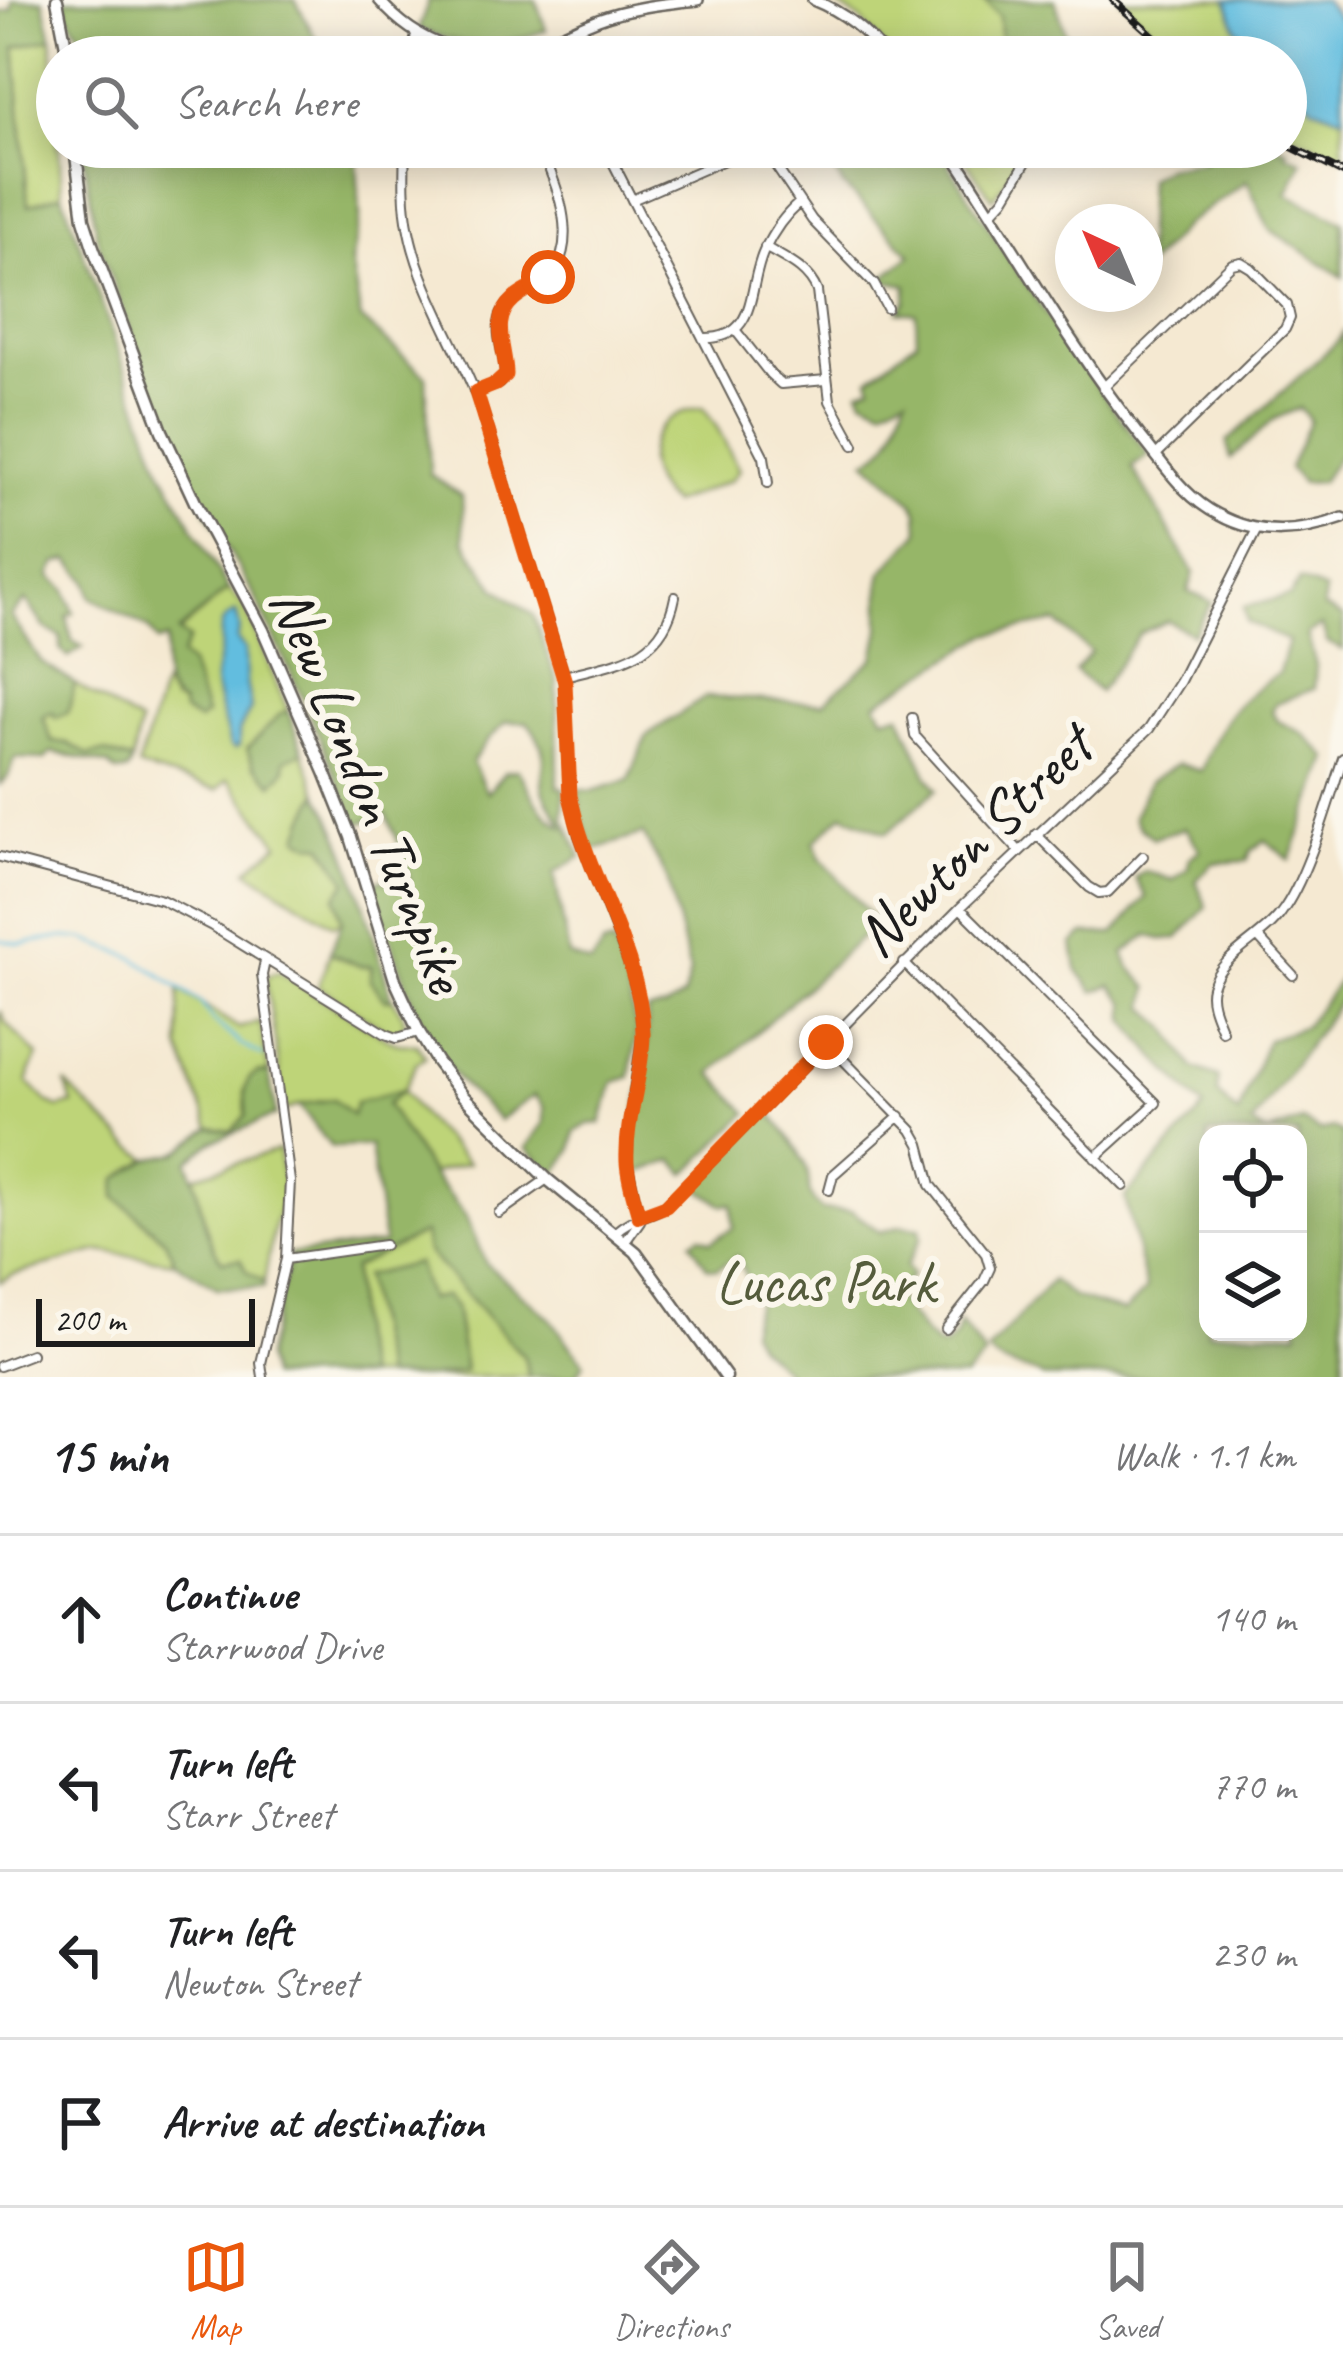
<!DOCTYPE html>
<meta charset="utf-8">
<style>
body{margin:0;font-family:Caveat,sans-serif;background:#f2f2f2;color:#202124}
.controls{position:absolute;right:36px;bottom:36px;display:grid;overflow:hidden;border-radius:24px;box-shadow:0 6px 30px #0003}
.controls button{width:108px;height:108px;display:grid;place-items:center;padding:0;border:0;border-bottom:3px solid #e0e0e0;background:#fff;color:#202124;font:60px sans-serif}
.compass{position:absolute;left:1055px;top:204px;width:108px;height:108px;border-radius:50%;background:#fff;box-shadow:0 6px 30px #0003;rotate:316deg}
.scale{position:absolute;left:36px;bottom:30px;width:219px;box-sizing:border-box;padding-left:12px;border:6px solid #1c1c1c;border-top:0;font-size:33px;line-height:42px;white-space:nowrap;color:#1c1c1c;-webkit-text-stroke:9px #fbf7ec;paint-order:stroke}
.stop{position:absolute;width:36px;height:36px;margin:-27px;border:9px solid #ea580c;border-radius:50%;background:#fff}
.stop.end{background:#ea580c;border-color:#fff;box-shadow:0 3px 12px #0008}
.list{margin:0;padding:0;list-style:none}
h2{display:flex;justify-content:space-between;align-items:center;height:156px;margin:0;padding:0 48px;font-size:51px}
h2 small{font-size:39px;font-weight:400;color:#757577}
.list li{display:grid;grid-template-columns:78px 1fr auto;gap:36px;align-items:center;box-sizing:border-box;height:168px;padding:0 48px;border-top:3px solid #e0e0e0}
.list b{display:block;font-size:45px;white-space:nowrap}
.list p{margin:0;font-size:39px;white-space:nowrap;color:#757577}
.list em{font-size:39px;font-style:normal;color:#757577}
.icon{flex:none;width:66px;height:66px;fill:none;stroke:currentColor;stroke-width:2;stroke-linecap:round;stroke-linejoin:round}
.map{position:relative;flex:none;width:1343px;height:1377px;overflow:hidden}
.search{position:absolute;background:#fff;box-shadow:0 6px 30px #0003;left:36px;right:36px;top:36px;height:132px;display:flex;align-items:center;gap:30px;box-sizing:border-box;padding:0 42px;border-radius:66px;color:#757577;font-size:45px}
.sheet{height:828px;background:#fff}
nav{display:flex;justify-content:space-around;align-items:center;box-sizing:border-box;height:168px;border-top:3px solid #e0e0e0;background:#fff;font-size:33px;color:#757577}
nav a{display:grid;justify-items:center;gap:6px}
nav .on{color:#ea580c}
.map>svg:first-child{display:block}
</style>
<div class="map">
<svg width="1343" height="1377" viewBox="0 0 1343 1377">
<rect width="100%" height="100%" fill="#fbf7ec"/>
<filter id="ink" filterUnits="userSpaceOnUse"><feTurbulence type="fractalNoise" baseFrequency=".00833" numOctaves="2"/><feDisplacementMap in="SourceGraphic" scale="24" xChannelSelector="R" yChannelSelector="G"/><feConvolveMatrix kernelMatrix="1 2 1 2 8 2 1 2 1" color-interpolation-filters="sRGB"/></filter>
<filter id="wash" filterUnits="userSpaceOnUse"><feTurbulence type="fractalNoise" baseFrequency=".004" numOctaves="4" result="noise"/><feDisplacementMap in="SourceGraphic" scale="48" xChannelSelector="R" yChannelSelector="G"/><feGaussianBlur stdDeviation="2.7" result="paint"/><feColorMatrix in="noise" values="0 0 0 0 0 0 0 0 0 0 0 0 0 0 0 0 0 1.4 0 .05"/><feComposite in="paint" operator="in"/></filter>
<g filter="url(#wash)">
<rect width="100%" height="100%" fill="#f5e9d2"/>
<path fill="#bed478" stroke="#6d784a" stroke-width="3" d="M 829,0 L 1030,0 L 1050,57 L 893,57 L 861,20 Z
M 1121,0 L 1227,0 L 1236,28 L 1265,57 L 1182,57 Z
M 52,38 L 57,147 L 59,147 L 62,194 L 28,206 L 15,46 Z
M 1286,81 L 1315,107 L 1343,117 L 1343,157 L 1286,131 Z
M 956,147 L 1028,147 L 993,199 Z
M 703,408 L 718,429 L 739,470 L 731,480 L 672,504 C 629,470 649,411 703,408 Z
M 228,589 L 244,606 L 288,711 L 281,714 L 248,749 L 254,766 L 303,752 L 318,793 L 305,819 L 347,881 L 336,897 L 342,921 L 334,925 L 247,870 L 279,844 L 228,779 L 217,790 L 138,767 L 163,685 L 173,701 L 205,715 L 180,656 L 178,633 Z
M 75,684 L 140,724 L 132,761 L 104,752 L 89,755 L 67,743 L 52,742 L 43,717 L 54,712 L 68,712 Z
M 330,953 L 360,966 L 373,966 L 386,999 L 392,998 L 404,1017 L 404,1026 L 397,1032 L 387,1031 L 318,986 Z
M 279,972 L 387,1039 L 398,1043 L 417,1044 L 426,1057 L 416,1064 L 403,1091 L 423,1117 L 468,1163 L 431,1174 L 387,1104 L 400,1093 L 366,1101 L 352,1116 L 334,1099 L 299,1105 L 285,1111 L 266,979 L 269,975 Z
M 179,989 L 239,1028 L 260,1021 L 269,1073 L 257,1073 L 245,1089 L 246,1116 L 231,1131 L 210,1128 L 180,1049 Z
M 0,1010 L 6,1023 L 38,1056 L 30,1072 L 28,1083 L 47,1102 L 58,1108 L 73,1104 L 65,1083 L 128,1144 L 149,1159 L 117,1179 L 116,1197 L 165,1240 L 175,1262 L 99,1251 L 12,1275 L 0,1282 Z
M 279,1150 L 284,1198 L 275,1223 L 264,1282 L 222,1261 L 210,1245 L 194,1176 Z
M 424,1232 L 427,1251 L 524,1357 L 529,1377 L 431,1377 L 465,1370 L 455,1307 L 429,1300 L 417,1264 L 364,1277 L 384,1377 L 366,1377 L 357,1337 L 353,1268 Z"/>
<path fill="#96b668" stroke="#596942" stroke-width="3" fill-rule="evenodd" d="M 12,0 L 43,0 L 52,38 L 15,47 L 28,205 L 62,194 L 161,469 L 228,589 L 178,632 L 189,639 L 181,656 L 190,665 L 206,714 L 199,721 L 183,712 L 182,705 C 156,692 166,663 167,639 L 158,642 L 148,628 L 91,597 L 87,580 L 69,560 L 57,563 L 50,576 L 65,589 L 74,613 L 67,616 L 72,641 L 83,647 L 68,657 L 61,650 L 61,637 L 45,628 L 26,600 L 11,616 L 41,662 L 75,684 L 68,712 L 55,718 L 53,712 L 43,717 L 52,742 L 67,743 L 89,755 L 104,752 L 132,761 L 128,771 L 116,772 L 109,765 L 52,752 L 45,759 L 16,758 L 7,778 L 0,785 L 0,12 L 12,10 Z
M 63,0 L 295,0 L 326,57 L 95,57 C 83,36 69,23 63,0 Z
M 429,0 L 536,0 L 546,30 C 501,47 463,49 419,28 Z
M 984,0 L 1055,0 L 1073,57 L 1005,57 L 1001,47 L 999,16 Z
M 82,147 L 356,147 L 360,217 L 351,262 L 361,319 L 426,376 L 430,474 L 462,496 L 464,541 L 496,588 L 533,615 L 557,681 L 558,787 L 564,788 L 563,816 L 581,857 L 554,873 L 569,956 L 591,964 L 603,946 L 613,943 L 623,970 L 637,1030 L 630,1077 L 614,1082 L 601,1123 L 588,1124 L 575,1132 L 572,1150 L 555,1175 L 526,1148 L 544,1123 L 544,1107 L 534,1095 L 499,1120 C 484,1105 466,1090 453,1073 C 411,1016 394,949 373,883 L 382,879 L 391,885 L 410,884 L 406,860 L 386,814 L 356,825 L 305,703 L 254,595 L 206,510 L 149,384 L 97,238 ZM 506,722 L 527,722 C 535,731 543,746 544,759 C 544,771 540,778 543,790 C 547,804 557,813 563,826 C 539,815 531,791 518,770 L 505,772 L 487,793 L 472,762 L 487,741 Z
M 819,147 L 884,147 L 898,165 L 927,147 L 938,147 C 1004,253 1072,357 1149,455 L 1132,467 L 1194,573 L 1188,592 L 1212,602 L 1193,634 L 1168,621 L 1140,633 L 1099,692 L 1075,671 L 1091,652 L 1056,622 L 987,635 L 876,703 L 884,717 L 900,714 L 927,775 L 937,789 L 887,833 L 843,814 L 814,842 L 821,858 L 877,923 L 712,1073 L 748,1113 L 686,1174 L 674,1160 L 633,1175 C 630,1120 650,1068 647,1011 L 665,1008 L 684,996 L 690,973 L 667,878 L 643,834 L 592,850 L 581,815 L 578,789 L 592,791 L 629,780 L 647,735 L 706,697 L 823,703 L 874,658 L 880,629 L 880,582 L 882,573 L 919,532 L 918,512 L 913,503 L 866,460 C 896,446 896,424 907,395 L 883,407 L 863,398 L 859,390 L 872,385 L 869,378 L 917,340 L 916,313 L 899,311 L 906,302 L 907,285 L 880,280 L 911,255 L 843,185 Z
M 1202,147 L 1281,147 L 1287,150 L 1285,153 L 1302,161 L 1287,194 L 1343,221 L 1343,277 L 1269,229 L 1247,181 L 1187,223 L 1145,268 L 1148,178 L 1166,167 L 1204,161 Z
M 1343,333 L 1343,449 L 1321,482 L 1302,483 L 1289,468 L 1310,420 L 1300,408 L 1274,419 L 1231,459 L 1227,442 L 1337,342 Z
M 1300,580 L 1325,591 L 1323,607 L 1343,618 L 1343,650 L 1327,642 L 1322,626 L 1307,634 L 1316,666 L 1314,689 L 1276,703 L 1272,711 L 1278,721 L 1304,734 L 1328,758 L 1290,860 L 1265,840 L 1251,851 L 1247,861 L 1213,863 L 1196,881 L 1207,907 L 1178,938 L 1161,939 L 1148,935 L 1124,953 L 1129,966 L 1149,988 L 1146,1007 L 1169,1030 L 1194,1068 L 1218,1077 L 1217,1093 L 1238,1114 L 1267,1040 L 1305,1026 L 1343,975 L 1343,996 L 1252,1124 L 1267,1133 L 1302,1121 L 1320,1131 L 1333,1128 L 1341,1132 L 1343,1136 L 1343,1377 L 1043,1377 C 1025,1365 1002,1371 988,1351 L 1052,1280 L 1073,1297 L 1124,1312 L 1146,1290 L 1125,1197 L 1204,1108 L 1154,1056 L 1126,1020 L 1126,1003 L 1111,985 L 1094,992 L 1077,969 L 1073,944 L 1084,934 L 1114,934 L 1146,897 L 1135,878 L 1145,871 L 1173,880 L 1188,868 L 1189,858 L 1200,850 L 1185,828 L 1154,838 L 1139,828 L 1133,817 L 1149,782 L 1178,764 L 1201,771 C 1220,722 1234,701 1279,673 L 1288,641 L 1247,622 L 1244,607 L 1290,596 ZM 1298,1134 L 1298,1332 L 1208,1332 L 1208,1134 Z
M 288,711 L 303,752 L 285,760 L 285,770 L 273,784 L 254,766 L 247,749 L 281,713 Z
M 318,793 C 355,857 370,929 392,998 L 386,1000 L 370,980 L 372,966 L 360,966 L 330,953 L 342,921 L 336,897 L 347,881 L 323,845 L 311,844 L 299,837 L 305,819 Z
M 257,1073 L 269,1073 L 276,1115 L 213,1141 L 188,1161 C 201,1194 201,1232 222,1261 L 240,1259 L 246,1271 L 264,1282 L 264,1288 L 217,1288 L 175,1262 L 165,1240 L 116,1197 L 117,1179 L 149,1159 L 177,1153 L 210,1128 L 232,1131 L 246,1116 L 245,1089 L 249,1078 Z
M 403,1090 L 387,1104 L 431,1174 L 465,1215 L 486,1264 L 550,1318 L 584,1363 L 575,1377 L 529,1377 L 524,1357 L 427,1251 L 424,1233 L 353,1268 L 357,1337 L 366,1377 L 269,1377 L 265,1359 L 291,1254 L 384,1244 L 370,1146 L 331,1147 L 299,1105 L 334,1099 L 352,1115 L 356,1102 Z
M 768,1110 C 782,1128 797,1146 806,1167 C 813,1186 802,1192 822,1210 L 852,1211 L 880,1232 L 901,1226 L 920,1228 L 921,1238 L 906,1266 L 912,1275 L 895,1295 L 925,1335 L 938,1346 L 946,1346 L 956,1336 L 960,1322 L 985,1356 L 965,1377 L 783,1377 L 786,1371 L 758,1345 L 750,1330 L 757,1301 L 737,1256 L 717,1269 L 707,1267 L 691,1242 L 700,1236 L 711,1241 L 733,1228 L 732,1204 L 723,1205 L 695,1186 Z
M 417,1263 L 429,1300 L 445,1296 L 455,1307 L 465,1371 L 431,1377 L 384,1377 L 364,1276 Z"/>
<path fill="#62bddf" stroke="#3f6c7e" stroke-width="3" d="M 1227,0 L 1324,0 L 1343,23 L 1343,117 L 1315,107 L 1286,81 L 1286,57 L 1265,57 L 1236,28 Z
M 236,612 L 240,628 L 237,640 L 245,649 L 246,682 L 251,708 L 239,731 L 239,746 L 235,749 L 230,746 C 226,724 216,704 215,681 C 215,668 221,655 221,643 C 221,626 218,621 236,612 Z"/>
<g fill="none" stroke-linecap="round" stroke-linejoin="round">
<path stroke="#62bddf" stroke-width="3" d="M 0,940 L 20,944 L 65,937 L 84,939 L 135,958 L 200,1002 L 214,1021 L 243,1046 L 263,1056"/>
</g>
</g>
<g filter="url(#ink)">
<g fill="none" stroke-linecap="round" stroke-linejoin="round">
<defs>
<path id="minor" d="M 568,33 L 576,57
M 411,57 L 416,35
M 405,147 C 404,175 403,204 409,231 C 421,293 462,353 483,413 L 564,676 L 570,797 L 579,835 L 631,969 L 639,1001 L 643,1032 L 628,1133 L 627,1162 L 640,1221 L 625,1242
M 605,147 L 764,457 L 768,483
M 763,147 L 812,220 L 874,284 L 887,308
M 632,200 L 754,147
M 991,213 L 1004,199 L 1035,147
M 765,247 C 785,259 808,268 817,291 L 830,401 L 854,445
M 736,331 L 770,374 L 781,384 L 826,380
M 703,338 C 759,340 747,287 764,251 C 772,234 785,215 799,203
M 1103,388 L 1232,264 L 1241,262 L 1251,268 L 1287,305 L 1290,318 L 1285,329 L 1156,455
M 476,392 L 499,383 L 505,375 C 506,357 495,336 500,319 C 505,299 526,293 541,283 C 578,258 564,205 550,171
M 564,676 C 616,662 663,660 675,597
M 912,718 L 915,736 L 1019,851
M 1036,834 L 1089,887 L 1099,893 L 1108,892 L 1143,856
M 0,857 L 162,900 L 212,926 L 386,1034 L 397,1038 L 419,1032
M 960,908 L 1156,1103 L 1095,1158
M 1258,937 L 1293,975
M 904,963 L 1124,1186
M 1222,1031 C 1217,1018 1208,1001 1212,987 C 1221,954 1263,939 1281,913 C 1308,877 1328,802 1343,758
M 826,1042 L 912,1130 L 920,1144 L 931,1185 L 986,1254 L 990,1268 L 984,1281 L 946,1329
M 829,1190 L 833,1175 L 900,1116
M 499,1213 L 547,1179
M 614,1233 C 635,1214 650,1218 669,1203 L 960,908 L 1149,729 L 1180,681 L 1257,529
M 286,1259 L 384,1245
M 0,1366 L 31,1354
M 263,1377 L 261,1363 L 286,1259 L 290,1181 L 262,975 L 265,961"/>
<path id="tertiary" d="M 379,0 C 417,44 472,65 529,47 C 553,40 575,28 598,19 C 630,7 664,4 698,0
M 813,0 C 843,12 867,31 886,57
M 948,147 C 1013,244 1069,346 1142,438 C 1165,466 1185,498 1219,515 C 1259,537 1301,533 1343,518"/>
<path id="secondary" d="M 57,0 L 68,57
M 75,147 L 84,219 L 93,247 L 162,431 L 195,502 L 263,630 L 325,772 L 351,837 L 395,980 L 419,1032 L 437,1062 L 463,1096 L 547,1179 L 636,1252 L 726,1377"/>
</defs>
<use href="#minor" stroke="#68645c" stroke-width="12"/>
<use href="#tertiary" stroke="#68645c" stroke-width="14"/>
<use href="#secondary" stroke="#68645c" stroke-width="15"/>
<use href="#minor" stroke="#fff" stroke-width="8"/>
<use href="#tertiary" stroke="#fff" stroke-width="9"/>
<use href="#secondary" stroke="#fff" stroke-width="10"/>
<defs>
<path id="rail" d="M 1113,0 L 1177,57
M 1286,144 L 1343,173"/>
</defs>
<use href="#rail" stroke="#1c1c1c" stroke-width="8"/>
<use href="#rail" stroke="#fbf7ec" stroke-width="3" stroke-dasharray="9" stroke-linecap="butt"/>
</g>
</g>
<g fill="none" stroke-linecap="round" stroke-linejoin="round" filter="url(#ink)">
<path stroke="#ea580c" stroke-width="15" d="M 548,277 C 538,286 524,290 514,299 C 489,321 506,347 506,375 L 496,384 L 476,392 L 565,682 L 570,796 L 576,820 C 594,887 642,964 643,1033 C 643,1076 625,1118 627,1162 C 628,1180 634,1198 639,1216 L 666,1206 L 826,1042"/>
</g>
<g text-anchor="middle" stroke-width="12" stroke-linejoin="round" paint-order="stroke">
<g font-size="60" fill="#1c1c1c" stroke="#fbf7ec">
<text transform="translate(370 789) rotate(68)" y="21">New London Turnpike</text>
<text transform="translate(973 840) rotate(-44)" y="21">Newton Street</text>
</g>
<g font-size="60" fill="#555c3c" stroke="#fbf7ec">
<text x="825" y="1302">Lucas Park</text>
</g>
</g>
</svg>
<div class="controls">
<button><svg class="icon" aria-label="locate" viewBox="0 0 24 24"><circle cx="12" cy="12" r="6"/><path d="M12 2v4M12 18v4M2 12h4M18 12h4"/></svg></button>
<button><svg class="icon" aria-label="layers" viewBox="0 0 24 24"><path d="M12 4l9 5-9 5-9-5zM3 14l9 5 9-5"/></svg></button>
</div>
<svg class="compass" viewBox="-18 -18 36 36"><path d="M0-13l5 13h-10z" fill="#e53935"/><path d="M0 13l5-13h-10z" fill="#757577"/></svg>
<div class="scale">200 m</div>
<div class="stop" style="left:548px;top:277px"></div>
<div class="stop end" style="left:826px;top:1042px"></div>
<div class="search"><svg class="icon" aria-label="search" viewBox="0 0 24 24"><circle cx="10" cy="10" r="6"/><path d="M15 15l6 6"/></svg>Search here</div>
</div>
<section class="sheet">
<h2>15 min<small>Walk · 1.1 km</small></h2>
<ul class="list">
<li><svg class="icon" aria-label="ahead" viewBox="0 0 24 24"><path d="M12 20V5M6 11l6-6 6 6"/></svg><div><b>Continue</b><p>Starrwood Drive</p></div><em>140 m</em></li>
<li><svg class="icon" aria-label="left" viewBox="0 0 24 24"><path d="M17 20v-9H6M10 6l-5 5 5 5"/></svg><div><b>Turn left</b><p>Starr Street</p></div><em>770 m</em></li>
<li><svg class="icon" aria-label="left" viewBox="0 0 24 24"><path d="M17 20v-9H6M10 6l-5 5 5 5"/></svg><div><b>Turn left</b><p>Newton Street</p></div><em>230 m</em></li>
<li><svg class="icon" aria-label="arrive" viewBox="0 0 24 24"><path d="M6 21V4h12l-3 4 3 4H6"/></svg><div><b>Arrive at destination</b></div></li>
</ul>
</section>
<nav>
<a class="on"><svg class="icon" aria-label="map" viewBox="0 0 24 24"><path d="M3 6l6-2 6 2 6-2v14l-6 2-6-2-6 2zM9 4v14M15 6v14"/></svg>Map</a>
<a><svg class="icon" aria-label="directions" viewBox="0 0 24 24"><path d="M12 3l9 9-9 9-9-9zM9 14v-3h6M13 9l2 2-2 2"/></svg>Directions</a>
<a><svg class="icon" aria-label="saved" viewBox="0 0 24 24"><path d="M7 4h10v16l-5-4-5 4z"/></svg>Saved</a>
</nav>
